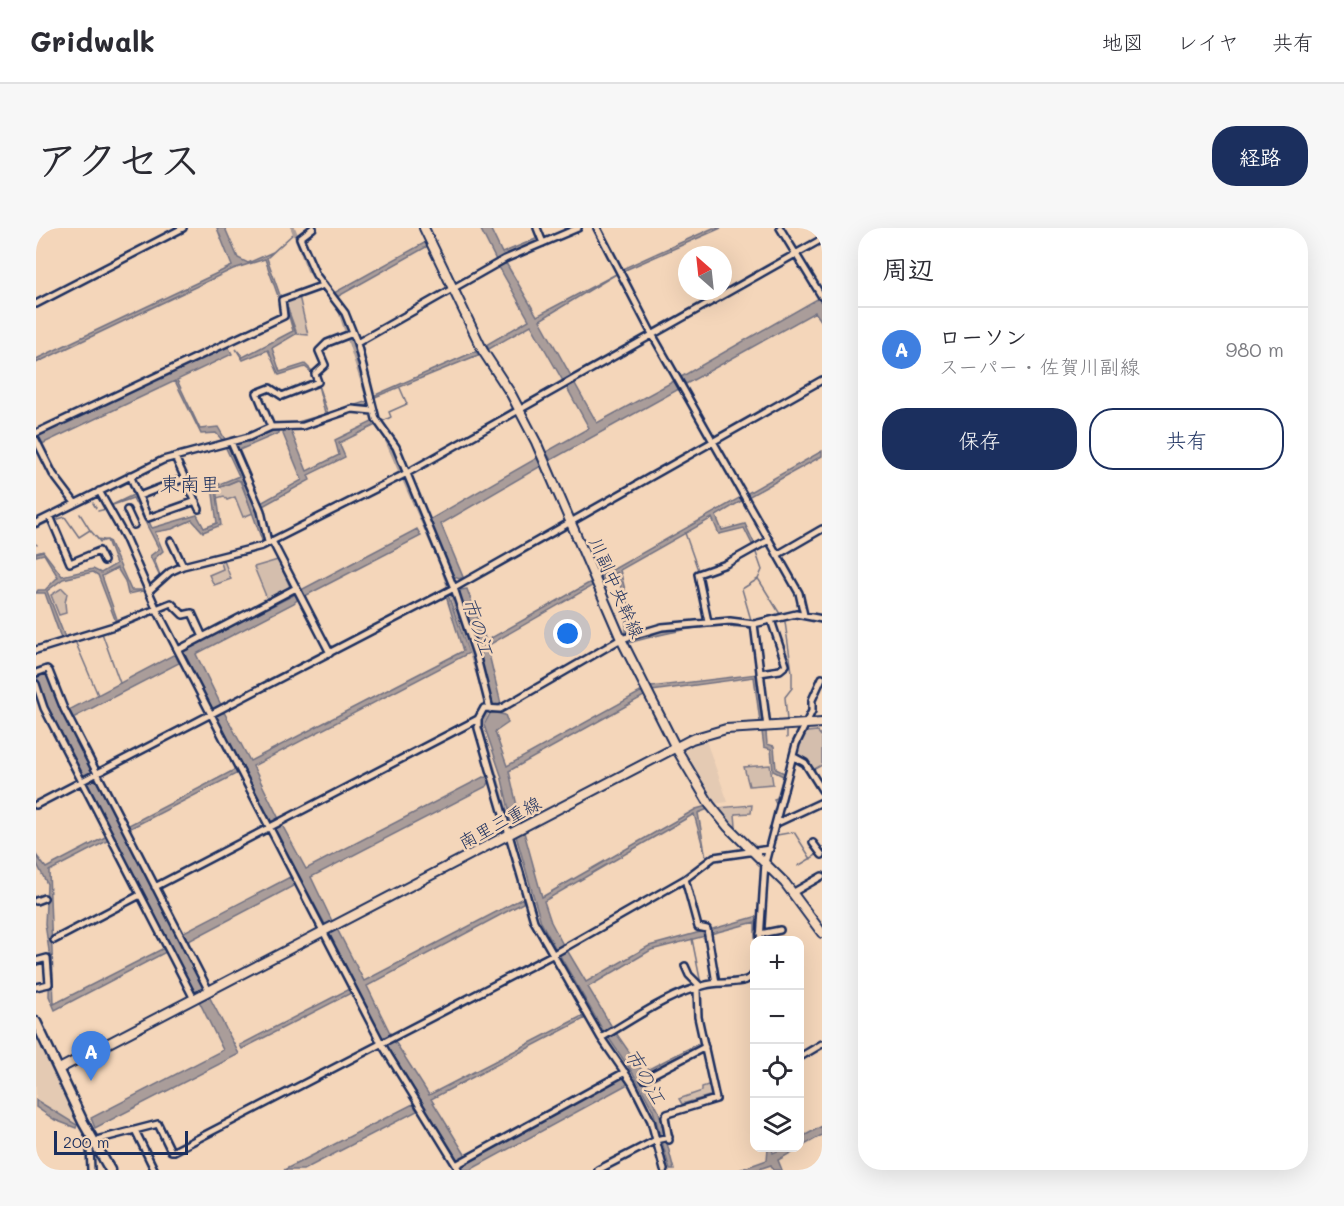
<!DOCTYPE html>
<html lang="ja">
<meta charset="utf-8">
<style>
body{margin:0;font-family:Mali,"Klee One",sans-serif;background:#f7f7f7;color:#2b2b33}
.controls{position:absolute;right:18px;bottom:18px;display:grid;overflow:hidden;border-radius:12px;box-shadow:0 6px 24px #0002}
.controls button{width:54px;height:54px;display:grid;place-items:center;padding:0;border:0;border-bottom:2px solid #e1e1e2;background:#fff;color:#2b2b33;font:30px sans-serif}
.compass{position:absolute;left:642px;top:18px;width:54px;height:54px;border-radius:50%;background:#fff;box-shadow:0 6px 24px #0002;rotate:333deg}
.scale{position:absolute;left:18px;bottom:15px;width:134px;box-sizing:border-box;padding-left:6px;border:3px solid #1b2f5e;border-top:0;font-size:16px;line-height:21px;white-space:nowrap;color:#1b2f5e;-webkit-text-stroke:4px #f4d6ba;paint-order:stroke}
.you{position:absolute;left:532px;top:406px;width:21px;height:21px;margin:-15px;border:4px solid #fff;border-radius:50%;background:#1a73e8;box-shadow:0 0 0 9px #1a73e833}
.badge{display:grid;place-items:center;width:39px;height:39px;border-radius:50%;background:#1b2f5e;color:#fff;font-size:20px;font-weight:700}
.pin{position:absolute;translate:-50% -50px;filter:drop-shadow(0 2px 3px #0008)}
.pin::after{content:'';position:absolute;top:32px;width:21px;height:18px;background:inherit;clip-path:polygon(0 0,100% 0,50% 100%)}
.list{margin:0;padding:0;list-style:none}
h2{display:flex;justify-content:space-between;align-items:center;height:78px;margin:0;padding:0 24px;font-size:26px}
h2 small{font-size:20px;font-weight:400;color:#7c7c81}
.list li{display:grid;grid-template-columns:39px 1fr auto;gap:18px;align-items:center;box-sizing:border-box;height:84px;padding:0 24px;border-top:2px solid #e1e1e2}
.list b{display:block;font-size:22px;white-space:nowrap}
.list p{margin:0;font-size:20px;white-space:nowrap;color:#7c7c81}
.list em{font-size:20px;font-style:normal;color:#7c7c81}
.actions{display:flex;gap:12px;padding:18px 24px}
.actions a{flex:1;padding:14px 0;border:2px solid #1b2f5e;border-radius:24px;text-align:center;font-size:21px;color:#1b2f5e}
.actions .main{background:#1b2f5e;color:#fff}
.icon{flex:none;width:33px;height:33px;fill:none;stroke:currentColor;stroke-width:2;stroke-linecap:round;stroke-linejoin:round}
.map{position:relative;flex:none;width:786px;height:942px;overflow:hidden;border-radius:24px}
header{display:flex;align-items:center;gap:36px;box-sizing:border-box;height:84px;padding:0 30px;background:#fff;border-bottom:2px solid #e1e1e2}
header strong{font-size:28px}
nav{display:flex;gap:33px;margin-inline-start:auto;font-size:21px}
.intro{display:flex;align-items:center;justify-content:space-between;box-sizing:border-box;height:144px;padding:0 36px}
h1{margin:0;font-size:42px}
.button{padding:15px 27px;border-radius:24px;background:#1b2f5e;color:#fff;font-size:21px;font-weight:700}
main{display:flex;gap:36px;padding:0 36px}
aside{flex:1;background:#fff;border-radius:24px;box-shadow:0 6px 24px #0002}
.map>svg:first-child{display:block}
</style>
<header>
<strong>Gridwalk</strong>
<nav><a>地図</a><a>レイヤ</a><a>共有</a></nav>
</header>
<div class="intro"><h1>アクセス</h1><a class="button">経路</a></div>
<main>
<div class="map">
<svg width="786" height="942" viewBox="0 0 786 942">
<rect width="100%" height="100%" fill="#f4d6ba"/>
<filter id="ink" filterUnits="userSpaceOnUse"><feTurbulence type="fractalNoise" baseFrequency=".0167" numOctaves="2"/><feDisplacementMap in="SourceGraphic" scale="12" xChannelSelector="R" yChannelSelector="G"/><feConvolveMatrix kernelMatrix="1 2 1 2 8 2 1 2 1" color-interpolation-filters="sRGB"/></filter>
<g filter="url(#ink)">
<path fill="#e4cab3" d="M 669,510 L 692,574 L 677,576 L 649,529 L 651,519 Z
M 0,807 L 42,891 L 40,896 L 0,871 Z"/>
<path fill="#d4bead" stroke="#787686" stroke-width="1.5" d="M 263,68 L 272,107 L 261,106 L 249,73 Z
M 202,252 L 204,253 L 217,285 L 207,289 L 199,269 L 191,272 L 188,268 L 181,270 L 180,261 Z
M 187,330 L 195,351 L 178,357 L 173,347 L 187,341 L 184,331 Z
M 242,332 L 255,361 L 232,373 L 218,339 Z
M 26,360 L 31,365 L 29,375 L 30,385 L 23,387 L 15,367 Z
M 781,503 L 786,509 L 786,537 L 775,543 L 768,531 L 760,528 L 763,513 L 771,504 Z
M 734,537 L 737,556 L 713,558 L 708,539 Z
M 716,577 L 715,585 L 699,586 L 700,598 L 696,598 L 681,580 Z
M 675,856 L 677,867 L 646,876 L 643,871 L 666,863 L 666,859 Z"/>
<path fill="#aa9d9a" stroke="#717182" stroke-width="1.5" d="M 181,0 L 189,0 L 202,30 L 212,35 L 237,24 L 257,6 L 231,30 L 245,70 L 243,71 L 229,31 L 197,41 L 0,135 L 0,131 L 196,38 Z
M 444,0 L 454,0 L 466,25 L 502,10 L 504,14 L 460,32 Z
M 677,0 L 685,0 L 587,43 L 586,41 Z
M 390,14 L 392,18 L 301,69 L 298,65 Z
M 470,35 L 501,88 L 582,45 L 504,92 L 535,148 L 527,153 L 495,97 L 453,121 L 450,117 L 493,92 L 463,39 Z
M 783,70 L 786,75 L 786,94 L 779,84 L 650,156 L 645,149 Z
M 249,74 L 260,106 L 236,120 L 244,144 L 269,136 L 275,142 L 279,153 L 274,143 L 269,139 L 243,147 L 232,122 L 207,132 L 200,121 L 207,129 L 257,103 Z
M 192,118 L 196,126 L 141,152 L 164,201 L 182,199 L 190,213 L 187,213 L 180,205 L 165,206 L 139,153 L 6,216 L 2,208 Z
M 440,123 L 442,127 L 337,170 L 337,168 Z
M 638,153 L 643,161 L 515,232 L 510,224 L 553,200 L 530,158 L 538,154 L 561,195 Z
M 282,157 L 292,186 L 332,173 L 333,178 C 307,179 282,199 255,196 L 289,186 Z
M 338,193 L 340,197 L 303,215 L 309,229 L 272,247 L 274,252 L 225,279 L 223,276 L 266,252 L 247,206 L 248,201 L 255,203 L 271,243 L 303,227 L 299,212 Z
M 243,201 L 243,205 L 201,223 L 198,217 Z
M 192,217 L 223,284 L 230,313 L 227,315 L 205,253 L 201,252 L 180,261 L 185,297 L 167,304 L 156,292 L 136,301 L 119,304 L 127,323 L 118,331 L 125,350 L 118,356 L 124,349 L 114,328 L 123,321 L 97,270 L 74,278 L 97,267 L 93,250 L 116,300 L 161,287 L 168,300 L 181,295 L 176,259 L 203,248 L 189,218 Z
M 786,223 L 786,228 L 712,269 L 710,266 Z
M 501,230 L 505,238 L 405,296 L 427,349 L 423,351 L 417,348 L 393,292 Z
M 705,269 L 707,272 L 680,288 L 686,302 L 709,296 L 719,317 L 717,318 L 708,300 L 683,306 L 676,290 L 584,342 L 593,378 L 592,406 L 590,405 L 590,379 L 581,344 L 564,353 L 562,350 Z
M 381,301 L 385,308 L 269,368 L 265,362 Z
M 54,302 L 62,311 L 73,313 L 95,362 L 111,362 L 92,366 L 89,353 L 81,340 L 66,348 L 82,394 L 80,394 L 62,347 L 57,344 L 27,351 L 11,363 L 30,412 L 26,413 L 9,365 L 0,365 L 2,362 L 9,362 L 22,349 L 8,326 L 0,328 L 0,325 L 7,323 L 26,348 L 57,341 L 65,345 L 80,336 L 71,312 L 64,314 Z
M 555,354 L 556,358 L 451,418 L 465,476 L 457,478 L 425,374 L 424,362 L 431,361 L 450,413 Z
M 260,366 L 262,371 L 258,375 L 160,426 L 185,477 L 177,481 L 146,423 Z
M 412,367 L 433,425 L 217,538 L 243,591 L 235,595 L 180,488 L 188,484 L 214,533 L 427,423 L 410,368 Z
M 694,395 L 716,397 L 715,400 C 668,394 636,404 591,415 L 590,412 L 618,406 L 627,401 Z
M 139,426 L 143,435 L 35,491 L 31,483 Z
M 11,445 L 25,482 L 58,544 L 47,549 L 12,480 L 1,449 Z
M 721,446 L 728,494 L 724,494 L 718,449 L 616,463 L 614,459 Z
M 606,463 L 608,468 L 473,543 L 485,595 L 477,599 L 465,547 L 448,497 L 455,484 L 469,487 L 472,495 L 459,504 L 471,538 Z
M 726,504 L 730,504 L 731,516 L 738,518 L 740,541 L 750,546 L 741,579 L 738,571 L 741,570 L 747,548 L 737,543 L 735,521 L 728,519 Z
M 200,541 L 202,545 L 93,601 L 91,598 Z
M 447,549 L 456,550 L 451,558 L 275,649 L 296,693 L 289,696 L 238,601 L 246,597 L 270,641 Z
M 61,550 L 169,759 L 158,764 L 50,555 Z
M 671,578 L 672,581 L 662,585 L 670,630 L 658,586 L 508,673 L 515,694 L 527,717 L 520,721 L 505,694 L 480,608 L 488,604 L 506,669 L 660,581 Z
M 71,608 L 73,612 L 13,643 L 18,776 L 128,720 L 130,724 L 19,782 L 13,768 L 14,729 L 9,696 L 11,656 L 0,634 L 0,627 L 10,640 Z
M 254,649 L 259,657 L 151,714 L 146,705 Z
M 487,670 L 487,675 L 331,758 L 355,807 L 347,811 L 293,705 L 301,701 L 328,753 Z
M 722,688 L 722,712 L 719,712 L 719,694 L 674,706 L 673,702 Z
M 668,703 L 669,708 L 615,722 L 552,759 L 576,799 L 568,804 L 523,726 L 531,722 L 550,754 L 613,718 Z
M 313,761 L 315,765 L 206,821 L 204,817 Z
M 173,768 L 203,826 L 59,900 L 55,890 L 187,822 L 163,773 Z
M 546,788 L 548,791 L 395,871 L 430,928 L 422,932 L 350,816 L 358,812 L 393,867 Z
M 580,805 L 607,844 L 665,814 L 666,818 L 606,850 L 623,884 L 638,942 L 634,942 L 617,882 L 598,847 L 572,809 Z
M 586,848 L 592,856 L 434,942 L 426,942 L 425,938 Z
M 0,872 L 41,897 L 40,900 L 19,892 L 0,879 Z
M 377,876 L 381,883 L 267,942 L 248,942 Z
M 786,898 L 786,907 L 742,932 L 746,942 L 737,942 L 735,937 L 720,942 L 703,942 L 731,932 L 732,920 L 736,920 L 737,925 L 748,920 L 764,920 L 764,910 Z"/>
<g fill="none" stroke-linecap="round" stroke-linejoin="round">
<path stroke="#717182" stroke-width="1.5" d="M 345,194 L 355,189 L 353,184 L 371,176 L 364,160
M 57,275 L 60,280
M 62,283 L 70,281
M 19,292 L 29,289 L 43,309 L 54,302 L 44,286
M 0,300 L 13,294
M 649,305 L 662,342
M 0,316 L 1,317
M 723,352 L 744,386
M 715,392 L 706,361 L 722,351 L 726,342 L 719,322
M 749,394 L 756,444 L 756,460 L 749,469 L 751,493
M 66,405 L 84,455
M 139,409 L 144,418
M 39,413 L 62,467
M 751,502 L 751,510
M 741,607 L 758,604 L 775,631
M 762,638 L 782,626
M 656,711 L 665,756"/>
<path stroke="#aa9d9a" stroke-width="4.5" d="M 257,0 L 273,42 L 286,59
M 304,82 L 331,167
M 351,212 L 405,335 L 446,458
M 449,469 L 451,483 L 445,499 L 475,600
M 477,611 L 482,629
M 560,796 L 601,857 L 619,897 L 631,942"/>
<defs>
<path id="street" d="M 277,0 L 264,10 L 280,47 L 309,85 L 321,115 L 340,191 L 360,219 L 418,360 L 440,426 L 454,481
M 501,0 L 507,15
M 561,0 L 616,106 L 763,365 L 768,387
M 744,0 L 786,69
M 0,76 L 147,0
M 321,115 L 469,31 L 542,0
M 235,199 L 221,165 L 234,160 L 246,168 L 282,154 L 279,146 L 289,137 L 283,123 L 291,115 L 317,105
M 0,205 L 248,88 L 246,72 L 288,57
M 0,212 L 17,246 L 39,275
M 195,214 L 225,283 L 232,314
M 139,229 L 163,281
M 94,247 L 112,290 L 160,273
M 63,263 L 89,309 L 121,382 L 345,815 L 423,942
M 103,268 L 149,250
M 91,282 L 98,297
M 14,288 L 34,335 L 63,323 L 68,333
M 0,295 L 127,232 L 213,209 L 235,199 L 267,198 L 316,181 L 337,183
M 135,313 L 147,338
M 236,313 L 294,425
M 741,327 L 786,301
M 114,362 L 134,344 L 147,338 L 226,318 L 373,244 L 786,11
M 672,394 L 662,346 L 690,336 L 733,312
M 718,396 L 731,499
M 0,422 L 78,398 L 135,375 L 147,387 L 156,385 L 167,409
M 142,422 L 260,360
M 0,445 L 11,441 L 13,443 L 28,481 L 173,763
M 724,445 L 744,442 L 750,437 L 735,392
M 0,456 L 8,480 L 158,771
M 758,529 L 769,535 L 786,562
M 0,577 L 418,360 L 786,152
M 741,595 L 786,574
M 777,615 L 786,627
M 649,651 L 662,699 L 671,701 L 680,755
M 119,659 L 442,491
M 758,664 L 786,648
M 0,673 L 8,670
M 724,706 L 744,702
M 18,712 L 104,667
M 724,712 L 729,635 L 760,516 L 776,483 L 776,472 L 786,450
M 0,733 L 11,730 L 13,756 L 0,759
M 649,738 L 653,747 L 664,758
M 565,810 C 598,791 632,766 670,757 C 683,753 711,758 718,746
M 764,829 L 786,816
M 608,851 L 669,819
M 99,902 L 118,941
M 633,912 L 629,889 L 631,886 L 680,871 L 662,789 L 661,761
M 420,937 L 589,844
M 55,942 L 54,919 L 64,911 L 122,896 L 135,923 L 138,923 L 516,727 L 649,651 L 678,629 L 734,621
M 562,942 L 620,912 L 633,909
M 628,942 L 615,893 L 596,855 L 565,810 L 498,693 L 442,500 L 442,491 L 448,480 L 464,481 L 585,411 L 626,399 L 694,393 L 718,396 L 760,386 L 786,391"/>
<path id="secondary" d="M 388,0 L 447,123 L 475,166 L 500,214 L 585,411 L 640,520 L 674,577 L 692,599 L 749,655 L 786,705
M 23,841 L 656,511 L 690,501 L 786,495"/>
<path id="primary" d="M 0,794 L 47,894 L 74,942"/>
</defs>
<use href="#street" stroke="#1b2f5e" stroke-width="10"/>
<use href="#secondary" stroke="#1b2f5e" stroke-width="12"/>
<use href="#primary" stroke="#1b2f5e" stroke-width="13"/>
<use href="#street" stroke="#f4d6ba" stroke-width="5"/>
<use href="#secondary" stroke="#f4d6ba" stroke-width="8"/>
<use href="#primary" stroke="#f4d6ba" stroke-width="8"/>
</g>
</g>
<g text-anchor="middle" stroke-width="5" stroke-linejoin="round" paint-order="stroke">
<g font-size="18" fill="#1b2f5e" stroke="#f4d6ba">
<text transform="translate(580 360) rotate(66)" y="6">川副中央幹線</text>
<text transform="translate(464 595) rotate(-28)" y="6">南里三重線</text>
</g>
<g font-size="20" fill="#1b2f5e" stroke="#f4d6ba">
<text x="154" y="263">東南里</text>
</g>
<g font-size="20" font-style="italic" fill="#38456a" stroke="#f4d6ba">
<text transform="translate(442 398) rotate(72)" y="7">市の江</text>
<text transform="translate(609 848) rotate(60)" y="7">市の江</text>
</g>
</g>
</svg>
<div class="controls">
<button>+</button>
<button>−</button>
<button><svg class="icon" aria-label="locate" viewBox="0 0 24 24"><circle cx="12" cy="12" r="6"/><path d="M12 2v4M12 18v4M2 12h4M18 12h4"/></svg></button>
<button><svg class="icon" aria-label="layers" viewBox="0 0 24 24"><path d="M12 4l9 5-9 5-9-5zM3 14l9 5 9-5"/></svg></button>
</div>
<svg class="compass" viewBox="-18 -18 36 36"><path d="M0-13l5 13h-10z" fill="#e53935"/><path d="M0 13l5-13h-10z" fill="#7c7c81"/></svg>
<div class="scale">200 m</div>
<div class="you"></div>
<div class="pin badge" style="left:55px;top:853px;background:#3f7fe0">A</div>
</div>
<aside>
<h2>周辺<small></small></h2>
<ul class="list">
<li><span class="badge" style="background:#3f7fe0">A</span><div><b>ローソン</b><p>スーパー · 佐賀川副線</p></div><em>980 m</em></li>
</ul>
<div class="actions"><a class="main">保存</a><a>共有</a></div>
</aside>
</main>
